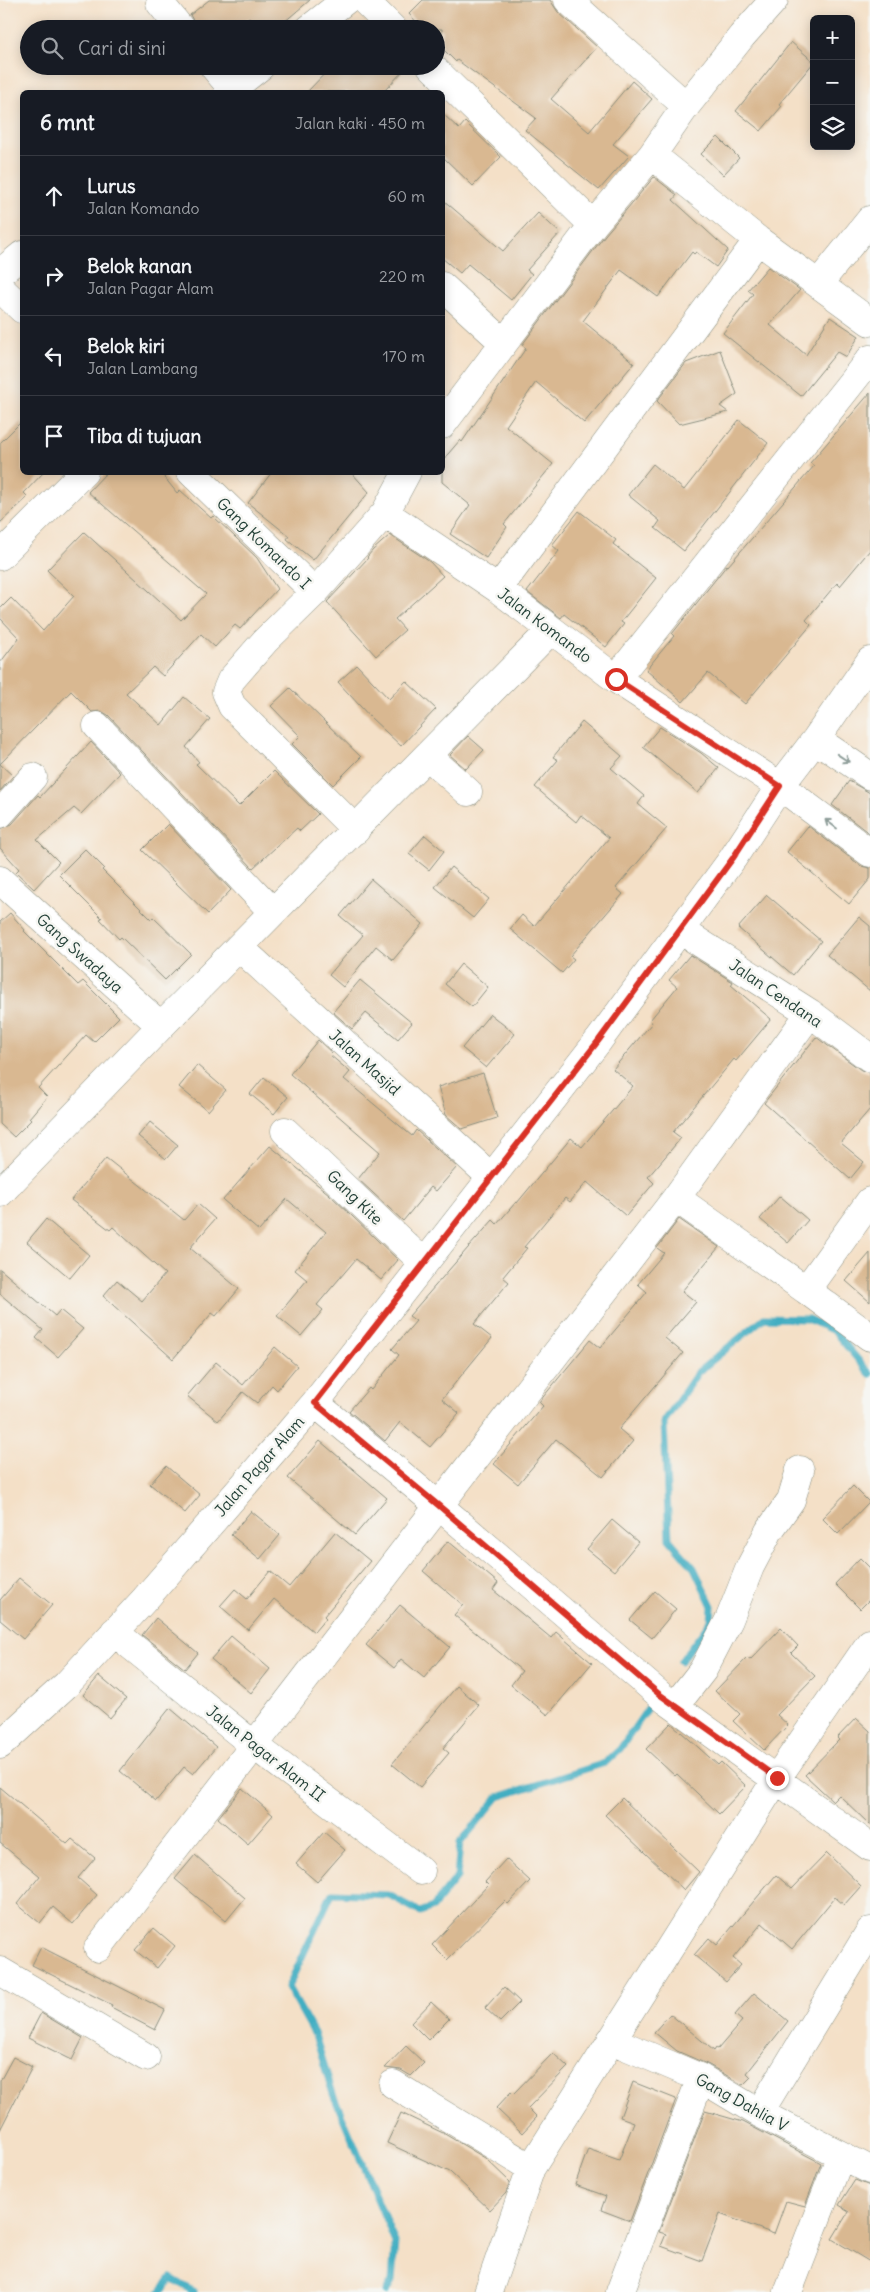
<!DOCTYPE html>
<html lang="id">
<meta charset="utf-8">
<style>
body{margin:0;font-family:Delius,sans-serif;background:#242831;color:#f1f3f6}
.controls{position:absolute;right:15px;top:15px;display:grid;overflow:hidden;border-radius:8px;box-shadow:0 2px 12px #0003}
.controls button{width:45px;height:45px;display:grid;place-items:center;padding:0;border:0;border-bottom:1px solid #363941;background:#171b24;color:#f1f3f6;font:25px sans-serif}
.stop{position:absolute;width:15px;height:15px;margin:-11px;border:4px solid #d93025;border-radius:50%;background:#fff}
.stop.end{background:#d93025;border-color:#fff;box-shadow:0 1px 5px #0008}
.list{margin:0;padding:0;list-style:none}
h2{display:flex;justify-content:space-between;align-items:center;height:65px;margin:0;padding:0 20px;font-size:21px}
h2 small{font-size:16px;font-weight:400;color:#9ea1a6}
.list li{display:grid;grid-template-columns:32px 1fr auto;gap:15px;align-items:center;box-sizing:border-box;height:80px;padding:0 20px;border-top:1px solid #363941}
.list b{display:block;font-size:19px;white-space:nowrap}
.list p{margin:0;font-size:16px;white-space:nowrap;color:#9ea1a6}
.list em{font-size:16px;font-style:normal;color:#9ea1a6}
.icon{flex:none;width:28px;height:28px;fill:none;stroke:currentColor;stroke-width:2;stroke-linecap:round;stroke-linejoin:round}
.map{position:relative;flex:none;width:870px;height:2292px;overflow:hidden}
.search{position:absolute;background:#171b24;box-shadow:0 2px 12px #0003;left:20px;top:20px;width:425px;height:55px;display:flex;align-items:center;gap:12px;box-sizing:border-box;padding:0 18px;border-radius:28px;color:#9ea1a6;font-size:19px}
.panel{position:absolute;background:#171b24;box-shadow:0 2px 12px #0003;left:20px;top:90px;width:425px;height:385px;border-radius:8px}
.map>svg:first-child{display:block}
</style>
<div class="map">
<svg width="870" height="2292" viewBox="0 0 870 2292">
<rect width="100%" height="100%" fill="#f6f6f2"/>
<filter id="ink" filterUnits="userSpaceOnUse"><feTurbulence type="fractalNoise" baseFrequency=".02" numOctaves="2"/><feDisplacementMap in="SourceGraphic" scale="10" xChannelSelector="R" yChannelSelector="G"/><feConvolveMatrix kernelMatrix="1 2 1 2 8 2 1 2 1" color-interpolation-filters="sRGB"/></filter>
<filter id="wash" filterUnits="userSpaceOnUse"><feTurbulence type="fractalNoise" baseFrequency=".0096" numOctaves="4" result="noise"/><feDisplacementMap in="SourceGraphic" scale="20" xChannelSelector="R" yChannelSelector="G"/><feGaussianBlur stdDeviation="1.12" result="paint"/><feColorMatrix in="noise" values="0 0 0 0 0 0 0 0 0 0 0 0 0 0 0 0 0 1.4 0 .05"/><feComposite in="paint" operator="in"/></filter>
<g filter="url(#wash)">
<rect width="100%" height="100%" fill="#f4e0c7"/>
<g fill="none" stroke-linecap="round" stroke-linejoin="round">
<path stroke="#43aec2" stroke-width="7" d="M 681,1661 L 711,1621 L 712,1606 L 694,1568 L 669,1539 L 664,1422 L 698,1372 L 764,1318 L 808,1319 L 834,1331 L 870,1374
M 160,2292 L 171,2278 L 194,2292
M 386,2292 L 392,2281 L 395,2242 L 333,2094 L 315,2035 L 288,1987 L 332,1893 L 389,1895 L 420,1912 L 433,1907 L 457,1877 L 460,1843 L 498,1797 L 605,1763 L 620,1749 L 655,1698"/>
</g>
<g id="blocks">
<path fill="#d9b891" d="M 209,0 L 310,0 L 276,29 L 258,29 L 249,18 L 235,29 L 198,29 L 190,15 Z
M 423,0 L 550,0 L 558,12 L 597,47 L 551,99 L 589,132 L 632,81 L 652,99 L 613,144 L 629,156 L 599,190 L 525,130 L 536,118 L 457,60 L 456,62 L 442,48 L 442,29 L 423,29 L 409,14 Z
M 791,42 L 814,62 L 779,104 L 782,106 L 761,131 L 736,111 Z
M 332,66 L 408,66 L 383,92 L 307,92 Z
M 442,113 L 459,129 L 465,122 L 501,157 L 473,186 L 442,156 Z
M 718,137 L 739,158 L 723,175 L 701,154 Z
M 654,177 L 677,195 L 673,200 L 728,250 L 716,267 L 696,252 L 694,254 L 692,252 L 658,297 L 621,270 L 583,321 L 634,363 L 584,423 L 536,382 L 506,426 L 553,464 L 504,524 L 507,527 L 486,558 L 450,534 L 470,505 L 442,482 L 442,461 L 460,440 L 462,442 L 526,348 L 522,345 L 546,313 L 605,235 Z
M 442,199 L 503,251 L 538,213 L 560,233 L 527,270 L 532,274 L 511,300 L 468,264 L 460,273 L 442,258 Z
M 768,267 L 800,290 L 770,325 L 806,355 L 830,317 L 859,336 L 846,357 L 837,352 L 801,396 L 723,333 L 753,294 L 748,290 Z
M 720,350 L 737,394 L 720,406 L 728,412 L 679,424 L 657,401 L 686,363 Z
M 870,393 L 870,550 L 840,586 L 837,583 L 806,620 L 811,625 L 745,704 L 708,673 L 683,702 L 646,670 L 674,636 L 672,634 L 727,565 L 728,566 L 814,466 L 810,463 Z
M 739,420 L 768,443 L 684,551 L 655,528 L 660,521 L 628,495 L 653,464 L 684,490 Z
M 22,421 L 22,472 L 44,472 L 24,493 L 28,497 L 0,523 L 0,443 Z
M 107,472 L 160,472 L 177,493 L 180,490 L 211,518 L 213,516 L 257,558 L 277,589 L 240,629 L 235,625 L 215,647 L 201,634 L 163,676 L 153,667 L 126,693 L 161,725 L 184,697 L 210,719 L 186,747 L 199,762 L 196,764 L 239,806 L 274,771 L 318,814 L 300,831 L 297,828 L 253,868 L 108,715 L 101,711 L 92,712 L 71,691 L 0,764 L 0,663 L 19,638 L 0,618 L 0,609 L 11,598 L 43,631 L 74,596 L 47,570 L 84,532 L 181,620 L 206,594 L 88,492 Z
M 272,472 L 351,472 L 369,492 L 313,560 L 287,539 L 289,536 L 248,503 Z
M 579,511 L 616,540 L 613,544 L 656,578 L 621,622 L 624,624 L 606,647 L 564,614 L 561,618 L 527,592 L 559,551 L 552,545 Z
M 390,535 L 430,562 L 443,576 L 395,619 L 405,630 L 376,656 L 327,602 L 368,558 L 367,557 L 373,550 Z
M 357,665 L 389,699 L 406,681 L 436,709 L 401,746 L 371,718 L 338,682 Z
M 290,688 L 361,757 L 333,785 L 292,744 L 300,736 L 271,706 Z
M 582,722 L 622,756 L 611,768 L 644,796 L 638,804 L 667,828 L 616,888 L 623,894 L 570,956 L 574,959 L 562,973 L 510,929 L 522,915 L 534,926 L 609,838 L 581,815 L 576,822 L 535,787 L 558,760 L 553,757 Z
M 660,727 L 701,753 L 719,768 L 698,793 L 643,747 Z
M 468,736 L 484,750 L 466,769 L 450,755 Z
M 91,742 L 120,773 L 81,814 L 74,808 L 37,840 L 59,862 L 34,889 L 16,872 L 19,869 L 0,848 L 0,829 L 12,824 L 38,795 L 40,797 Z
M 0,764 L 13,776 L 0,791 Z
M 849,781 L 870,793 L 870,834 L 832,805 Z
M 168,824 L 231,890 L 208,914 L 142,850 Z
M 808,826 L 861,866 L 870,868 L 870,879 L 849,904 L 787,852 Z
M 425,835 L 444,851 L 429,870 L 409,854 Z
M 85,849 L 104,868 L 102,870 L 151,919 L 153,917 L 191,954 L 165,980 L 121,937 L 119,939 L 100,919 L 102,918 L 59,875 Z
M 451,867 L 489,899 L 473,918 L 435,887 Z
M 371,879 L 423,924 L 393,960 L 376,946 L 343,987 L 329,975 L 363,935 L 340,916 Z
M 767,895 L 821,941 L 793,975 L 738,928 Z
M 10,913 L 25,930 L 24,931 L 78,985 L 83,981 L 119,1017 L 94,1042 L 86,1035 L 38,1088 L 47,1097 L 29,1118 L 31,1120 L 14,1137 L 0,1124 L 0,922 Z
M 859,917 L 870,926 L 870,991 L 827,955 Z
M 690,955 L 733,982 L 731,985 L 771,1019 L 736,1061 L 734,1059 L 673,1132 L 681,1138 L 648,1177 L 654,1183 L 626,1216 L 587,1182 L 570,1202 L 565,1198 L 524,1247 L 527,1248 L 503,1277 L 509,1282 L 474,1324 L 492,1338 L 442,1399 L 459,1413 L 430,1447 L 400,1422 L 385,1441 L 349,1411 L 369,1388 L 371,1390 L 399,1355 L 392,1349 L 416,1321 L 409,1316 L 468,1248 L 493,1220 L 497,1224 L 516,1202 L 517,1203 L 571,1138 L 582,1147 L 633,1086 L 613,1069 L 652,1023 L 650,1020 L 677,987 L 669,980 Z
M 461,964 L 488,987 L 472,1007 L 445,984 Z
M 360,980 L 412,1023 L 398,1039 L 366,1013 L 352,1029 L 333,1012 Z
M 490,1014 L 515,1034 L 486,1068 L 462,1048 Z
M 816,1037 L 861,1070 L 870,1073 L 870,1109 L 841,1143 L 864,1162 L 850,1179 L 764,1103 Z
M 318,1040 L 332,1053 L 330,1055 L 350,1072 L 344,1079 L 412,1136 L 416,1130 L 457,1167 L 436,1191 L 431,1187 L 403,1221 L 358,1179 L 380,1152 L 290,1074 Z
M 197,1065 L 226,1090 L 208,1111 L 179,1087 Z
M 483,1073 L 497,1118 L 462,1129 L 446,1115 L 438,1087 Z
M 264,1077 L 288,1097 L 274,1114 L 250,1094 Z
M 150,1122 L 178,1145 L 166,1159 L 138,1136 Z
M 270,1146 L 329,1194 L 398,1260 L 381,1280 L 356,1259 L 317,1305 L 323,1310 L 301,1336 L 277,1316 L 307,1280 L 295,1270 L 326,1232 L 287,1199 L 259,1231 L 223,1200 Z
M 106,1158 L 184,1220 L 198,1204 L 215,1219 L 190,1248 L 239,1289 L 216,1316 L 212,1313 L 173,1359 L 103,1296 L 117,1280 L 142,1301 L 165,1274 L 113,1227 L 110,1230 L 71,1200 Z
M 780,1196 L 808,1220 L 788,1243 L 760,1219 Z
M 46,1219 L 89,1255 L 70,1278 L 27,1242 Z
M 679,1219 L 719,1247 L 682,1291 L 696,1302 L 665,1338 L 683,1353 L 619,1429 L 633,1441 L 603,1477 L 556,1439 L 518,1484 L 494,1464 L 543,1406 L 539,1402 L 590,1340 L 600,1348 L 647,1292 L 638,1284 L 664,1253 L 657,1248 Z
M 870,1253 L 870,1302 L 846,1281 Z
M 0,1269 L 55,1316 L 60,1310 L 83,1329 L 58,1357 L 36,1338 L 43,1330 L 0,1294 Z
M 275,1347 L 297,1366 L 277,1390 L 272,1385 L 257,1403 L 243,1392 L 218,1421 L 187,1396 L 216,1362 L 243,1385 Z
M 320,1441 L 387,1498 L 355,1535 L 288,1478 Z
M 166,1466 L 200,1495 L 185,1513 L 150,1484 Z
M 853,1486 L 869,1502 L 838,1534 L 822,1518 Z
M 251,1511 L 280,1535 L 260,1559 L 231,1535 Z
M 612,1520 L 638,1542 L 614,1571 L 587,1549 Z
M 335,1532 L 370,1561 L 324,1616 L 326,1618 L 314,1632 L 274,1599 L 248,1630 L 220,1606 L 235,1589 L 247,1599 L 270,1571 L 289,1587 Z
M 448,1541 L 498,1583 L 493,1590 L 551,1638 L 556,1632 L 592,1663 L 548,1715 L 511,1685 L 522,1671 L 454,1615 L 463,1605 L 423,1571 Z
M 860,1558 L 870,1568 L 870,1599 L 860,1609 L 835,1584 Z
M 19,1578 L 52,1605 L 23,1639 L 0,1620 L 0,1600 Z
M 655,1591 L 676,1609 L 652,1638 L 630,1620 Z
M 400,1605 L 450,1647 L 424,1678 L 401,1659 L 394,1668 L 366,1645 Z
M 156,1618 L 198,1653 L 185,1669 L 142,1635 Z
M 781,1628 L 798,1646 L 791,1653 L 815,1676 L 777,1715 L 788,1725 L 764,1750 L 733,1721 L 740,1714 L 715,1691 L 747,1658 L 750,1660 Z
M 231,1636 L 270,1669 L 251,1693 L 211,1659 Z
M 99,1676 L 126,1699 L 110,1718 L 83,1695 Z
M 457,1686 L 479,1705 L 443,1748 L 449,1753 L 420,1787 L 392,1764 Z
M 170,1708 L 216,1747 L 193,1774 L 184,1767 L 156,1801 L 120,1771 Z
M 856,1718 L 870,1731 L 870,1825 L 839,1795 L 833,1801 L 805,1775 L 839,1740 L 837,1738 Z
M 671,1723 L 718,1765 L 721,1762 L 746,1786 L 719,1814 L 677,1774 L 675,1776 L 646,1749 Z
M 0,1787 L 67,1844 L 72,1839 L 95,1858 L 78,1878 L 97,1895 L 73,1924 L 53,1907 L 40,1923 L 17,1904 L 40,1876 L 0,1843 Z
M 242,1788 L 273,1815 L 248,1844 L 218,1818 Z
M 622,1798 L 699,1872 L 684,1890 L 605,1815 Z
M 324,1832 L 345,1850 L 317,1882 L 296,1864 Z
M 827,1853 L 861,1886 L 844,1905 L 835,1897 L 792,1949 L 762,1923 L 733,1958 L 741,1965 L 726,1982 L 694,1955 L 709,1938 L 717,1945 L 776,1875 L 792,1889 Z
M 195,1855 L 245,1898 L 226,1921 L 175,1879 Z
M 506,1859 L 530,1881 L 508,1904 L 505,1901 L 447,1960 L 432,1945 L 488,1885 L 485,1882 Z
M 154,1928 L 175,1946 L 157,1968 L 135,1950 Z
M 41,1947 L 165,2010 L 155,2030 L 111,2007 L 112,2005 L 32,1965 Z
M 504,1987 L 520,2002 L 500,2022 L 485,2008 Z
M 754,1993 L 788,2021 L 747,2073 L 751,2077 L 743,2085 L 709,2065 L 677,2051 L 654,2032 L 670,2014 L 714,2051 L 716,2048 L 718,2049 L 742,2021 L 735,2015 Z
M 431,2002 L 449,2019 L 428,2040 L 411,2023 Z
M 41,2013 L 83,2038 L 72,2060 L 28,2038 Z
M 406,2046 L 424,2063 L 411,2076 L 401,2070 L 385,2068 Z
M 553,2053 L 568,2067 L 528,2108 L 537,2117 L 522,2133 L 496,2108 L 511,2092 L 513,2094 Z
M 13,2057 L 32,2067 L 0,2130 L 0,2081 Z
M 633,2082 L 676,2099 L 630,2221 L 601,2210 L 606,2196 L 575,2185 L 588,2149 L 619,2160 L 634,2122 L 620,2117 Z
M 705,2111 L 743,2122 L 821,2163 L 805,2206 L 786,2201 L 774,2234 L 720,2214 L 702,2261 L 661,2246 L 666,2234 L 659,2232 Z
M 401,2113 L 443,2133 L 485,2158 L 510,2182 L 506,2193 L 490,2210 L 450,2172 L 387,2143 Z
M 855,2180 L 870,2186 L 870,2262 L 832,2239 L 849,2211 L 839,2205 Z"/>
</g>
</g>
<g filter="url(#ink)">
<use href="#blocks" fill-opacity="0" stroke="#8a8e7e" stroke-width="1"/>
<g fill="none" stroke-linecap="round" stroke-linejoin="round">
<defs>
<path id="minor" d="M 364,0 L 393,29
M 568,0 L 686,106
M 160,3 L 181,29
M 309,29 L 346,0
M 213,66 L 235,92
M 431,66 L 593,225
M 228,92 L 261,66
M 652,155 L 758,240 L 870,322
M 0,273 L 22,255
M 819,283 L 870,220
M 442,286 L 503,342
M 0,288 L 22,309
M 442,425 L 593,225 L 652,155 L 686,106 L 742,36 L 774,0
M 191,472 L 315,592
M 385,513 L 498,589 L 616,679 L 780,786 L 870,853
M 0,556 L 84,472
M 498,589 L 758,240
M 616,679 L 870,359
M 97,726 L 273,912
M 816,739 L 870,776
M 428,756 L 468,792
M 0,814 L 33,777
M 356,830 L 232,706 L 226,692 L 231,680 L 265,641 L 315,592 L 385,513 L 407,472
M 0,880 L 161,1026
M 680,930 L 810,1013 L 870,1058
M 239,947 L 491,1177
M 285,1131 L 424,1263
M 0,1193 L 161,1026 L 551,630
M 676,1198 L 806,1290 L 870,1201
M 806,1290 L 870,1337
M 315,1403 L 438,1505 L 667,1701 L 870,1847
M 114,1632 L 255,1746 L 421,1871
M 675,1706 L 703,1670 L 729,1620 L 750,1567 L 769,1531 L 791,1500 L 800,1470
M 0,1745 L 67,1684 L 145,1599 L 315,1403 L 599,1040 L 733,858 L 780,786 L 816,739 L 870,661
M 98,1948 L 676,1198 L 810,1013
M 0,1971 L 146,2057
M 611,2040 L 701,2078 L 759,2113 L 870,2170
M 393,2084 L 531,2168
M 759,2113 L 870,1931
M 488,2292 L 531,2168 L 777,1778 L 870,1643
M 620,2292 L 701,2078
M 788,2292 L 841,2155"/>
</defs>
<use href="#minor" stroke="#8a8e7e" stroke-width="29"/>
<use href="#minor" stroke="#fff" stroke-width="28"/>
</g>
<defs><path id="oneway-shaft" d="M-6 0H5M1.5-3L5.5 0L1.5 3" fill="none" stroke-width="1.6" stroke-linecap="round" stroke-linejoin="round" transform="scale(1.25)"/></defs>
<g stroke="#8f9e9a">
<use href="#oneway-shaft" transform="translate(843 758) rotate(34)"/>
<use href="#oneway-shaft" transform="translate(831 824) rotate(-143)"/>
</g>
</g>
<g fill="none" stroke-linecap="round" stroke-linejoin="round" filter="url(#ink)">
<path stroke="#d93025" stroke-width="6" d="M 616,679 L 780,786 L 733,858 L 599,1040 L 315,1403 L 438,1505 L 659,1694 L 777,1778"/>
</g>
<g text-anchor="middle" stroke-width="5" stroke-linejoin="round" paint-order="stroke">
<g font-size="16" fill="#1f3d34" stroke="#f6f6f2">
<text transform="translate(264 543) rotate(44)" y="6">Gang Komando I</text>
<text transform="translate(545 625) rotate(37)" y="6">Jalan Komando</text>
<text transform="translate(80 953) rotate(42)" y="6">Gang Swadaya</text>
<text transform="translate(776 993) rotate(34)" y="6">Jalan Cendana</text>
<text transform="translate(365 1062) rotate(42)" y="6">Jalan Masjid</text>
<text transform="translate(355 1197) rotate(44)" y="6">Gang Kite</text>
<text transform="translate(259 1466) rotate(-49)" y="6">Jalan Pagar Alam</text>
<text transform="translate(266 1753) rotate(38)" y="6">Jalan Pagar Alam II</text>
<text transform="translate(742 2102) rotate(29)" y="6">Gang Dahlia V</text>
</g>
</g>
</svg>
<div class="controls">
<button>+</button>
<button>−</button>
<button><svg class="icon" aria-label="layers" viewBox="0 0 24 24"><path d="M12 4l9 5-9 5-9-5zM3 14l9 5 9-5"/></svg></button>
</div>
<div class="stop" style="left:616px;top:679px"></div>
<div class="stop end" style="left:777px;top:1778px"></div>
<div class="search"><svg class="icon" aria-label="search" viewBox="0 0 24 24"><circle cx="10" cy="10" r="6"/><path d="M15 15l6 6"/></svg>Cari di sini</div>
<section class="panel">
<h2>6 mnt<small>Jalan kaki · 450 m</small></h2>
<ul class="list">
<li><svg class="icon" aria-label="ahead" viewBox="0 0 24 24"><path d="M12 20V5M6 11l6-6 6 6"/></svg><div><b>Lurus</b><p>Jalan Komando</p></div><em>60 m</em></li>
<li><svg class="icon" aria-label="right" viewBox="0 0 24 24"><path d="M7 20v-9h11M14 6l5 5-5 5"/></svg><div><b>Belok kanan</b><p>Jalan Pagar Alam</p></div><em>220 m</em></li>
<li><svg class="icon" aria-label="left" viewBox="0 0 24 24"><path d="M17 20v-9H6M10 6l-5 5 5 5"/></svg><div><b>Belok kiri</b><p>Jalan Lambang</p></div><em>170 m</em></li>
<li><svg class="icon" aria-label="arrive" viewBox="0 0 24 24"><path d="M6 21V4h12l-3 4 3 4H6"/></svg><div><b>Tiba di tujuan</b></div></li>
</ul>
</section>
</div>
